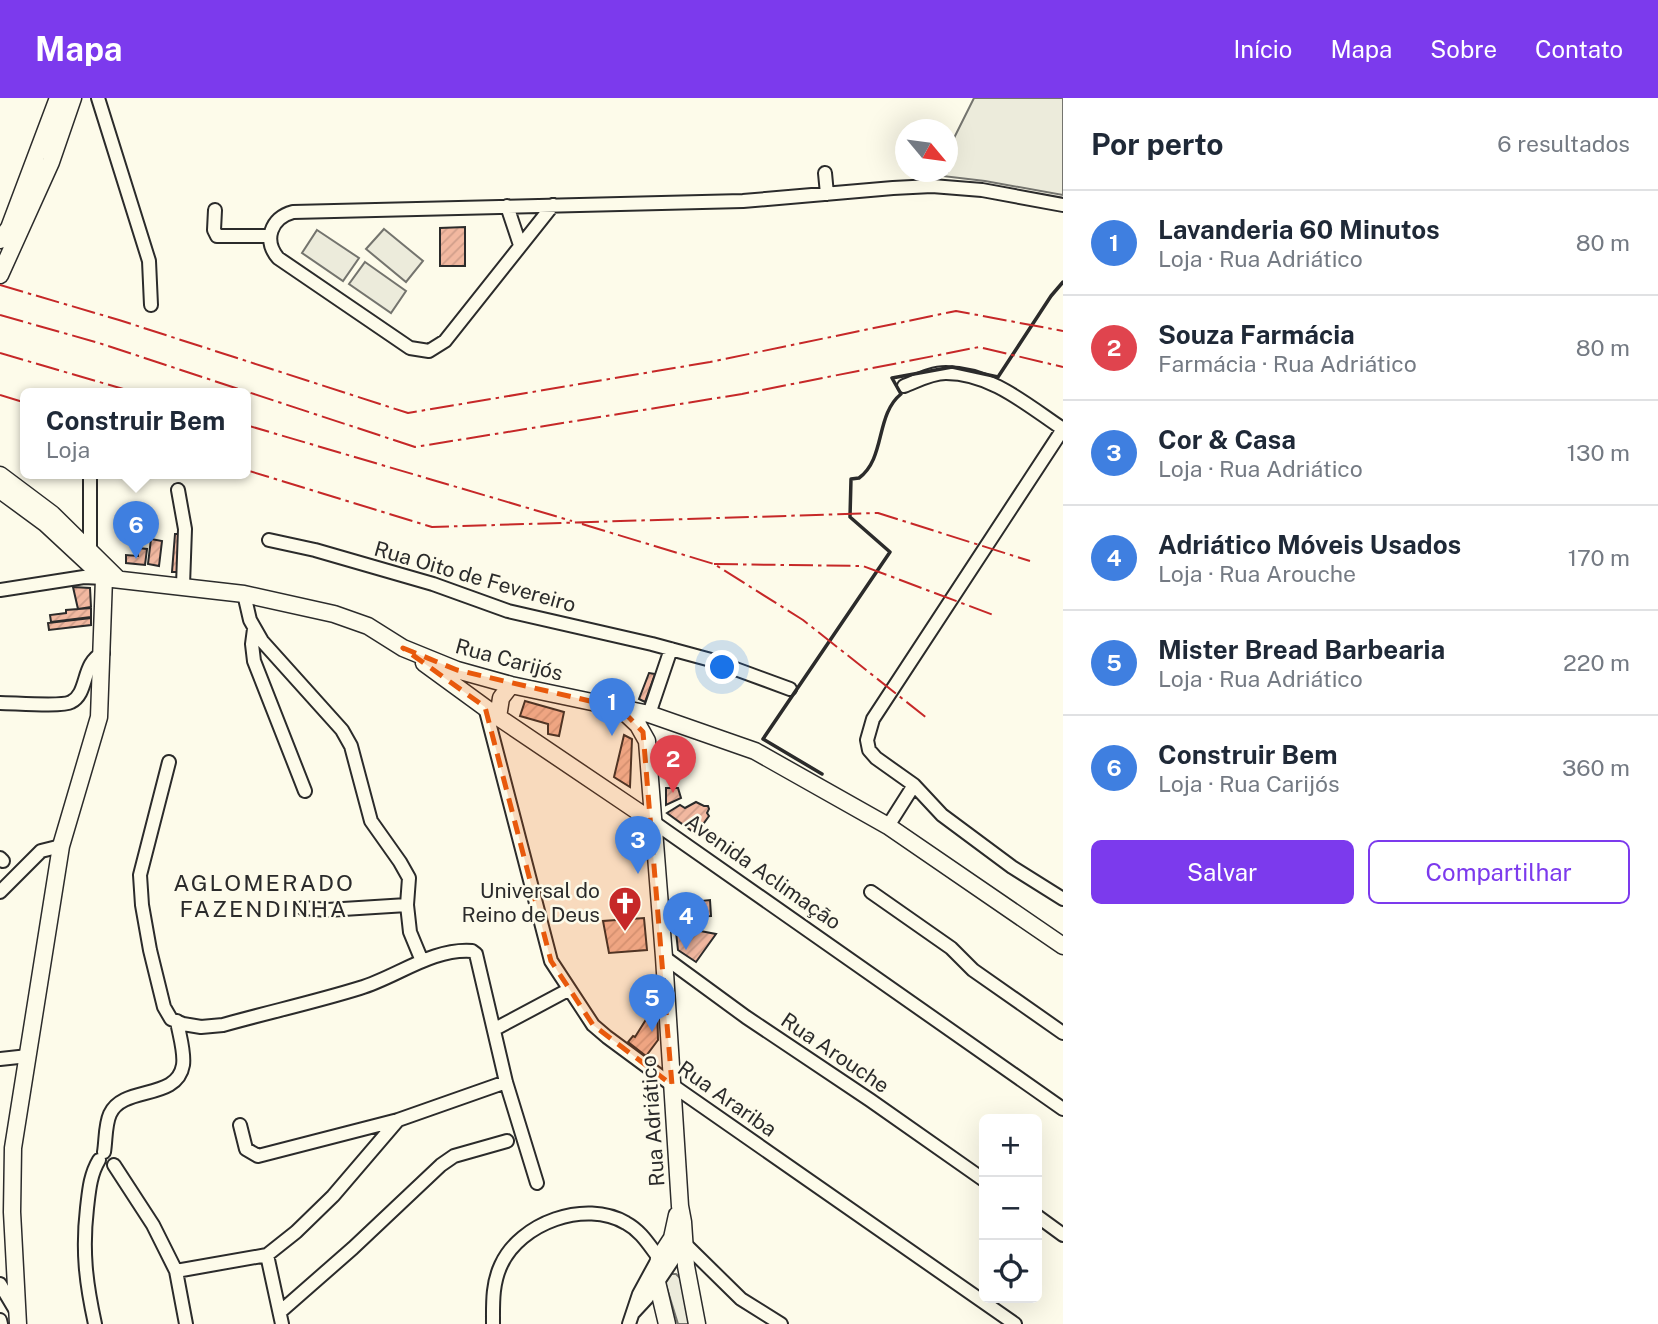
<!DOCTYPE html>
<html lang="pt">
<meta charset="utf-8">
<style>
body{margin:0;font-family:"Public Sans",sans-serif;background:#f6f6f7;color:#1f2937}
.controls{position:absolute;right:21px;bottom:21px;display:grid;overflow:hidden;border-radius:10px;box-shadow:0 7px 28px #0002}
.controls button{width:63px;height:63px;display:grid;place-items:center;padding:0;border:0;border-bottom:2px solid #e0e1e3;background:#fff;color:#1f2937;font:35px sans-serif}
.compass{position:absolute;left:895px;top:21px;width:63px;height:63px;border-radius:50%;background:#fff;box-shadow:0 7px 28px #0002;rotate:119deg}
.you{position:absolute;left:723px;top:570px;width:24px;height:24px;margin:-18px;border:5px solid #fff;border-radius:50%;background:#1a73e8;box-shadow:0 0 0 10px #1a73e833}
.badge{display:grid;place-items:center;width:46px;height:46px;border-radius:50%;background:#7c3aed;color:#fff;font-size:23px;font-weight:700}
.pin{position:absolute;translate:-50% -58px;filter:drop-shadow(0 2px 4px #0008)}
.pin::after{content:'';position:absolute;top:37px;width:24px;height:21px;background:inherit;clip-path:polygon(0 0,100% 0,50% 100%)}
.popup{position:absolute;left:20px;top:290px;width:231px;height:91px;box-sizing:border-box;display:grid;place-content:center;border-radius:10px;background:#fff;filter:drop-shadow(0 2px 5px #0005);font-size:23px;white-space:nowrap;color:#747a83}
.popup b{font-size:26px;color:#1f2937}
.popup::after{content:'';position:absolute;left:50%;top:100%;margin-left:-14px;border:14px solid transparent;border-top-color:#fff}
.list{margin:0;padding:0;list-style:none}
h2{display:flex;justify-content:space-between;align-items:center;height:91px;margin:0;padding:0 28px;font-size:30px}
h2 small{font-size:23px;font-weight:400;color:#747a83}
.list li{display:grid;grid-template-columns:46px 1fr auto;gap:21px;align-items:center;box-sizing:border-box;height:105px;padding:0 28px;border-top:2px solid #e0e1e3}
.list b{display:block;font-size:26px;white-space:nowrap}
.list p{margin:0;font-size:23px;white-space:nowrap;color:#747a83}
.list em{font-size:23px;font-style:normal;color:#747a83}
.actions{display:flex;gap:14px;padding:21px 28px}
.actions a{flex:1;padding:16px 0;border:2px solid #7c3aed;border-radius:10px;text-align:center;font-size:24px;color:#7c3aed}
.actions .main{background:#7c3aed;color:#fff}
.icon{flex:none;width:38px;height:38px;fill:none;stroke:currentColor;stroke-width:2;stroke-linecap:round;stroke-linejoin:round}
.map{position:relative;flex:none;width:1063px;height:1226px;overflow:hidden}
header{display:flex;align-items:center;gap:42px;box-sizing:border-box;height:98px;padding:0 35px;background:#7c3aed;color:#fff}
header strong{font-size:33px}
nav{display:flex;gap:38px;margin-inline-start:auto;font-size:24px}
main{display:flex}
aside{flex:1;background:#fff}
.map>svg:first-child{display:block}
</style>
<header>
<strong>Mapa</strong>
<nav><a>Início</a><a>Mapa</a><a>Sobre</a><a>Contato</a></nav>
</header>
<main>
<div class="map">
<svg width="1063" height="1226" viewBox="0 0 1063 1226">
<defs>
<pattern id="building-hatch" width="6" height="6" patternUnits="userSpaceOnUse" patternTransform="scale(1.75)"><rect width="6" height="6" fill="#f2b8a0"/><path d="M-1 1l2-2M0 6l6-6M5 7l2-2" fill="none" stroke="#d09e8a"/></pattern>
</defs>
<rect width="100%" height="100%" fill="#fdfbea"/>
<path fill="#ecebdb" stroke="#74746e" stroke-width="2" d="M 974,0 L 1063,0 L 1063,97 L 985,83 L 934,77 L 936,74 L 948,74 L 948,52 Z
M 384,131 L 423,163 L 406,184 L 366,151 Z
M 317,132 L 359,160 L 343,183 L 302,155 Z
M 365,164 L 406,193 L 391,215 L 349,186 Z
M 671,1176 L 676,1176 L 682,1182 L 691,1226 L 678,1226 L 666,1187 L 666,1182 Z"/>
<path fill="url(#building-hatch)" stroke="#2b2b2b" stroke-width="2" d="M 465,129 L 465,168 L 440,168 L 440,130 Z
M 175,436 L 182,436 L 180,474 L 172,474 Z
M 151,441 L 162,443 L 159,468 L 148,466 Z
M 138,450 L 147,451 L 145,467 L 126,465 L 126,457 L 138,458 Z
M 73,489 L 90,490 L 91,509 L 78,511 Z
M 91,510 L 91,519 L 51,524 L 50,517 L 66,515 L 66,512 Z
M 91,520 L 91,527 L 49,532 L 48,525 Z
M 649,575 L 655,576 L 645,604 L 639,601 Z
M 525,603 L 564,614 L 559,638 L 548,636 L 548,626 L 520,618 Z
M 624,637 L 632,641 L 630,689 L 614,679 Z
M 666,690 L 678,690 L 681,700 L 666,707 Z
M 696,704 L 704,708 L 708,708 L 709,711 L 707,715 L 709,718 L 696,736 L 667,715 L 680,707 L 685,710 Z
M 710,802 L 711,818 L 684,819 L 683,805 Z
M 644,820 L 647,852 L 609,855 L 603,823 Z
M 695,832 L 716,836 L 696,864 L 678,852 L 676,834 Z
M 657,904 L 658,942 L 646,958 L 628,944 L 633,938 L 635,939 Z"/>
<g fill="none" stroke-linecap="round" stroke-linejoin="round">
<defs>
<path id="minor" d="M 98,0 L 149,163 L 151,207
M 825,75 L 827,96
M 553,107 L 445,243 L 429,253 L 410,250 L 278,160 C 263,142 271,120 293,114 L 743,103 L 893,90 L 932,88 L 982,92 L 1063,107
M 507,108 L 520,147
M 215,112 L 214,132 L 217,138 L 270,138
M 904,288 C 917,283 931,275 946,275 C 991,275 1027,307 1063,331
M 1063,331 L 873,621 L 867,642 L 869,652 L 876,660 L 914,687 L 942,717 L 1012,769 L 1063,801
M 90,375 L 90,451
M 178,392 L 185,431 L 183,487
M 269,442 L 315,452 L 433,486 L 508,513 L 652,546 L 711,562 L 790,591
M 0,492 L 84,479 L 104,480
M 244,496 L 250,522 L 262,543 L 342,632 L 351,648 L 371,723 L 400,764 L 409,780 L 407,807 L 410,834 L 422,863
M 254,531 L 252,546 L 254,563 L 305,693
M 0,605 C 14,605 62,609 71,604 C 89,595 81,565 103,555
M 485,609 L 551,863 L 593,927 L 607,939 L 672,987 L 1015,1226
M 649,616 L 671,551
M 169,664 L 140,777 L 142,807 L 150,852 L 164,909 L 171,921 L 183,926 L 201,929 L 223,927 C 269,914 315,904 360,890 C 397,879 432,850 472,853 L 476,856 L 506,984 L 537,1085
M 652,723 L 1063,1011
M 888,728 L 914,687
M 0,760 L 3,763
M 0,794 L 41,753 L 61,748
M 871,794 L 951,850 L 973,872 L 1063,935
M 303,810 L 327,812 L 407,807
M 664,859 L 746,919 L 870,1002 L 984,1082
M 495,931 L 568,892
M 0,961 L 28,958
M 240,1027 L 246,1051 L 258,1058 L 398,1022 L 506,984
M 104,1054 C 106,1042 105,1027 110,1016 C 123,987 177,1003 183,967 C 185,954 179,936 177,923
M 114,1067 L 153,1127 L 176,1173 L 186,1226
M 1037,1118 L 1063,1137
M 267,1157 L 282,1226
M 176,1173 L 267,1157 L 296,1134 L 333,1098 L 398,1022
M 0,1186 L 16,1213
M 280,1214 L 353,1150 L 441,1067 L 454,1058 L 507,1043
M 634,1214 L 647,1200 L 684,1145 L 741,1201 L 781,1226
M 0,1222 L 1,1226
M 95,1226 C 86,1185 82,1153 87,1110 C 89,1093 90,1077 99,1062
M 493,1226 C 493,1206 492,1186 501,1167 C 520,1125 585,1101 626,1125 C 641,1133 649,1147 659,1160
M 629,1226 L 639,1196 L 657,1163"/>
<path id="major" d="M 0,142 L 9,130 L 58,0
M 0,177 L 51,64 L 73,0
M 0,377 L 52,416 L 118,481
M 0,392 L 45,425 L 102,478
M 104,480 L 244,496 L 334,516 L 368,528 L 403,550 L 457,572 L 511,587 L 649,616 L 755,653 L 888,728 L 1063,848
M 424,565 L 498,619 L 652,723
M 621,611 L 638,627 L 647,643 L 664,859 L 680,1108 L 683,1124 L 686,1168 L 697,1226
M 498,619 L 501,600 L 511,587
M 18,1226 L 12,1114 L 13,1050 L 61,748 L 99,619 L 104,480
M 667,1226 L 657,1184 L 659,1160 L 672,1140 L 677,1117"/>
</defs>
<use href="#minor" stroke="#2b2b2b" stroke-width="16"/>
<use href="#major" stroke="#2b2b2b" stroke-width="19"/>
<use href="#minor" stroke="#fdfbea" stroke-width="12"/>
<use href="#major" stroke="#fdfbea" stroke-width="16"/>
<path stroke="#2b2b2b" stroke-width="3.5" d="M 822,676 L 763,641 L 890,454 L 850,419 L 851,381 L 859,380 C 886,360 875,317 901,296 L 892,280 L 952,269 L 998,279 L 1051,198 L 1063,184"/>
<path stroke="#c62828" stroke-width="2" stroke-dasharray="24 5 3.5 5" stroke-linecap="butt" d="M 0,187 L 119,222 L 408,315 L 710,264 L 956,213 L 1063,233
M 0,217 L 99,245 L 415,349 L 742,296 L 979,249 L 1063,269
M 0,255 L 137,295
M 0,297 L 26,305
M 246,327 L 572,423
M 246,372 L 432,429 L 878,415 L 1030,463
M 582,426 L 714,466 L 803,522 L 928,621
M 714,466 L 863,468 L 996,518"/>
</g>
<path fill="#e8590c" fill-opacity="0.2" stroke="#e8590c" stroke-width="5" stroke-dasharray="14 9" stroke-linejoin="round" d="M 403,550 L 457,572 L 620,610 L 643,634 L 672,987 L 593,927 L 551,863 L 485,609 Z"/>
<defs>
<symbol id="church-pin" viewBox="-11 -11 22 30"><path d="M0 17L-7.5 6A9.5 9.5 0 1 1 7.5 6Z" fill="#c62828" stroke="#fdfbea"/><path d="M-1.2-6h2.4v3.5h3.3v2.4h-3.3V6h-2.4V-.1h-3.3v-2.4h3.3Z" fill="#fff"/></symbol>
</defs>
<g fill-rule="evenodd">
<use href="#church-pin" x="606" y="786" width="38" height="52"/>
</g>
<g text-anchor="middle" stroke-width="5" stroke-linejoin="round" paint-order="stroke">
<g font-size="21" fill="#2b2b2b" stroke="#fdfbea">
<text transform="translate(475 479) rotate(16)" y="7">Rua Oito de Fevereiro</text>
<text transform="translate(509 562) rotate(15)" y="7">Rua Carijós</text>
<text transform="translate(763 774) rotate(35)" y="7">Avenida Aclimação</text>
<text transform="translate(835 955) rotate(34)" y="7">Rua Arouche</text>
<text transform="translate(727 1001) rotate(35)" y="7">Rua Arariba</text>
<text transform="translate(653 1023) rotate(-94)" y="7">Rua Adriático</text>
</g>
<g font-size="21" fill="#2b2b2b" stroke="#fdfbea" text-anchor="end">
<text x="600" y="800">Universal do<tspan x="600" dy="24">Reino de Deus</tspan></text>
</g>
<g font-size="23" letter-spacing="2" fill="#2b2b2b" stroke="#fdfbea">
<text x="264" y="793">AGLOMERADO<tspan x="264" dy="26">FAZENDINHA</tspan></text>
</g>
</g>
</svg>
<div class="controls">
<button>+</button>
<button>−</button>
<button><svg class="icon" aria-label="locate" viewBox="0 0 24 24"><circle cx="12" cy="12" r="6"/><path d="M12 2v4M12 18v4M2 12h4M18 12h4"/></svg></button>
</div>
<svg class="compass" viewBox="-18 -18 36 36"><path d="M0-13l5 13h-10z" fill="#e53935"/><path d="M0 13l5-13h-10z" fill="#747a83"/></svg>
<div class="you"></div>
<div class="pin badge" style="left:612px;top:638px;background:#3f7fe0">1</div>
<div class="pin badge" style="left:673px;top:695px;background:#e0444e">2</div>
<div class="pin badge" style="left:638px;top:776px;background:#3f7fe0">3</div>
<div class="pin badge" style="left:686px;top:852px;background:#3f7fe0">4</div>
<div class="pin badge" style="left:652px;top:934px;background:#3f7fe0">5</div>
<div class="pin badge" style="left:136px;top:461px;background:#3f7fe0">6</div>
<div class="popup"><b>Construir Bem</b>Loja</div>
</div>
<aside>
<h2>Por perto<small>6 resultados</small></h2>
<ul class="list">
<li><span class="badge" style="background:#3f7fe0">1</span><div><b>Lavanderia 60 Minutos</b><p>Loja · Rua Adriático</p></div><em>80 m</em></li>
<li><span class="badge" style="background:#e0444e">2</span><div><b>Souza Farmácia</b><p>Farmácia · Rua Adriático</p></div><em>80 m</em></li>
<li><span class="badge" style="background:#3f7fe0">3</span><div><b>Cor &amp; Casa</b><p>Loja · Rua Adriático</p></div><em>130 m</em></li>
<li><span class="badge" style="background:#3f7fe0">4</span><div><b>Adriático Móveis Usados</b><p>Loja · Rua Arouche</p></div><em>170 m</em></li>
<li><span class="badge" style="background:#3f7fe0">5</span><div><b>Mister Bread Barbearia</b><p>Loja · Rua Adriático</p></div><em>220 m</em></li>
<li><span class="badge" style="background:#3f7fe0">6</span><div><b>Construir Bem</b><p>Loja · Rua Carijós</p></div><em>360 m</em></li>
</ul>
<div class="actions"><a class="main">Salvar</a><a>Compartilhar</a></div>
</aside>
</main>
